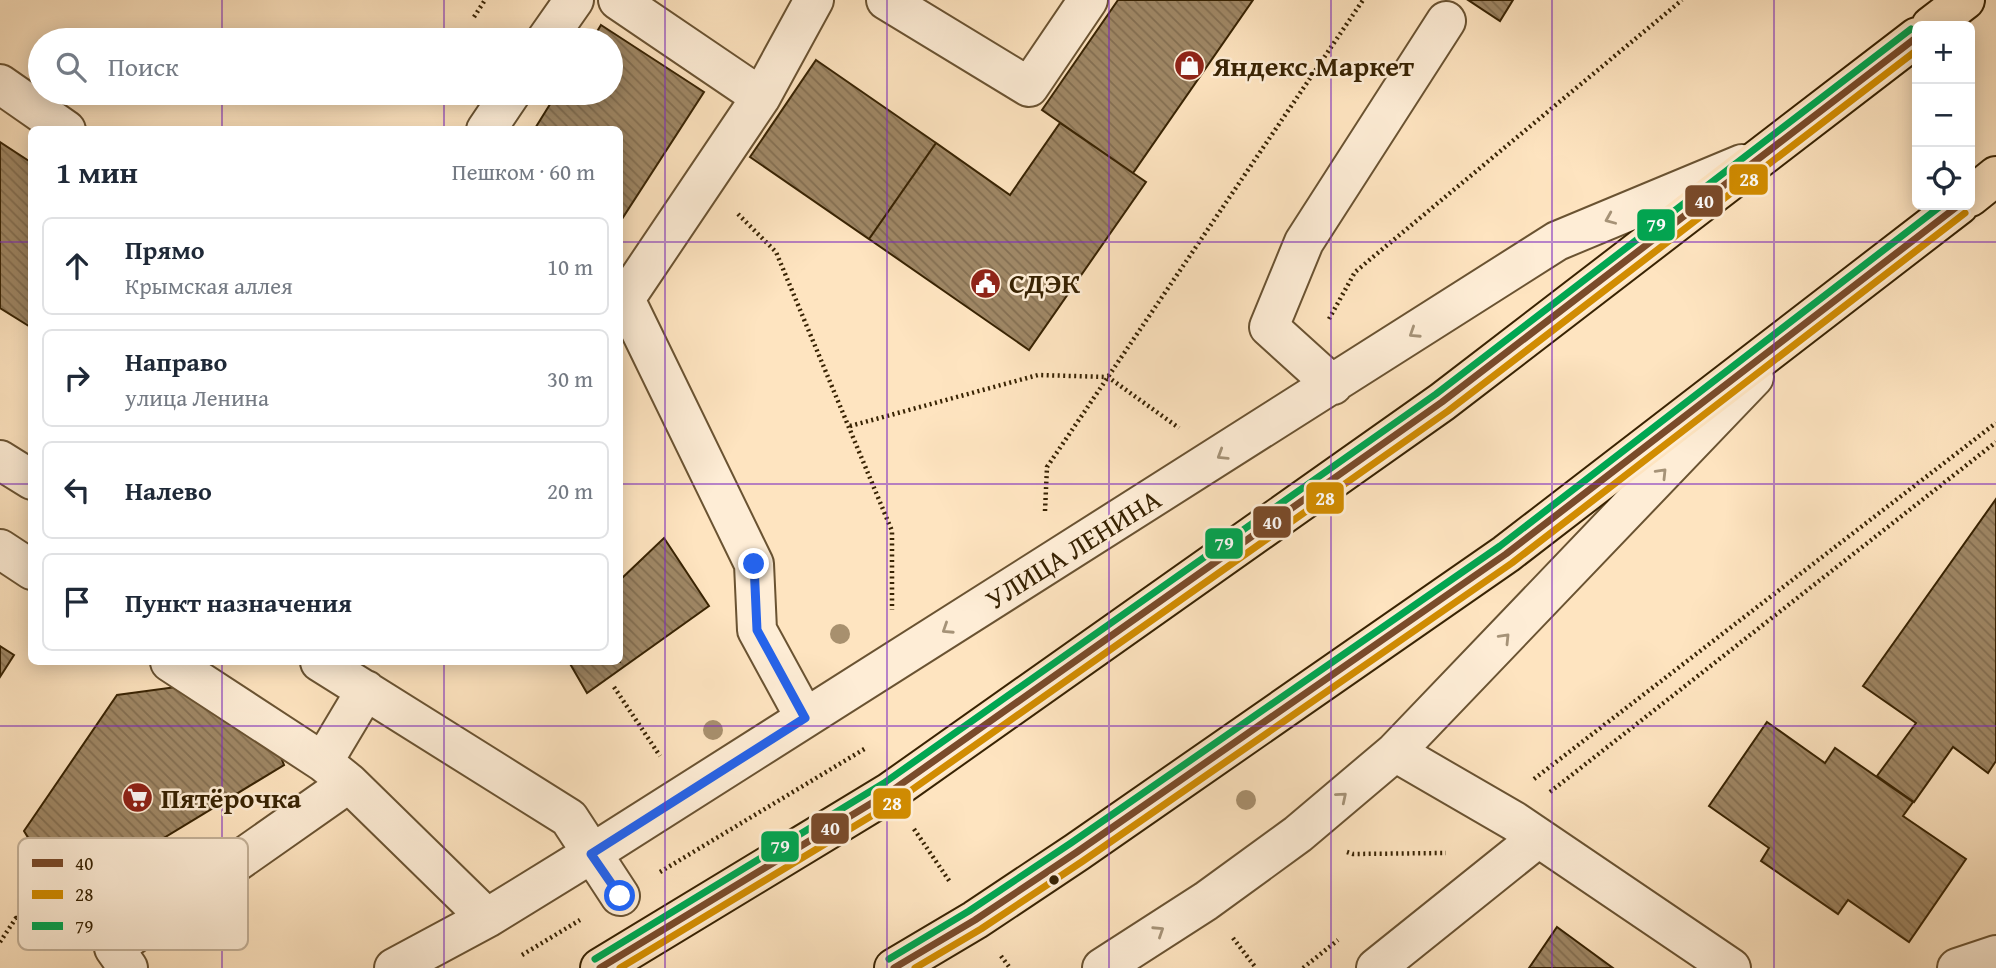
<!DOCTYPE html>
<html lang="ru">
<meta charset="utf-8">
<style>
body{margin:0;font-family:"Gentium Book Plus",serif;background:#f6f6f7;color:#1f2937}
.controls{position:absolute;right:21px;top:21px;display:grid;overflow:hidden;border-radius:10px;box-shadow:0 4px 18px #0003}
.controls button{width:63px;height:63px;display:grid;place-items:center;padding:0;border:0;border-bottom:2px solid #e0e1e3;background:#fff;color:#1f2937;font:35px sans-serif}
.stop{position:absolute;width:21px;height:21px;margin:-16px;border:5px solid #2563eb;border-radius:50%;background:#fff}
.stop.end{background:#2563eb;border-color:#fff;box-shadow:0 2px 7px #0008}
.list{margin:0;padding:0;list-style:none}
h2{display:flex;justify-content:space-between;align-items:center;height:91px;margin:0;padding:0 28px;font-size:30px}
h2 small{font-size:23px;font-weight:400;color:#747a83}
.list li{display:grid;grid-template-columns:46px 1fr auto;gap:21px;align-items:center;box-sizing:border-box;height:98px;margin:0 14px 14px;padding:0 14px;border:2px solid #e0e1e3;border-radius:10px}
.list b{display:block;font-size:26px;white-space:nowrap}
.list p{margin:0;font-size:23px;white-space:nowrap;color:#747a83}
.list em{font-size:23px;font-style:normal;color:#747a83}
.icon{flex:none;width:38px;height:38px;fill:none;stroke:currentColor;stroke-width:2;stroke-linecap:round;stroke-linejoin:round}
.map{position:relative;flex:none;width:1996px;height:968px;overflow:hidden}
.search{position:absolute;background:#fff;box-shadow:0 4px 18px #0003;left:28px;top:28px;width:595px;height:77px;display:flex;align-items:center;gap:18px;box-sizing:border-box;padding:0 24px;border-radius:38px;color:#747a83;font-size:26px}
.panel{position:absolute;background:#fff;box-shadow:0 4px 18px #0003;left:28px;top:126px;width:595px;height:539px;border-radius:10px}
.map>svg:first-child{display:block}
</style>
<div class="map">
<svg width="1996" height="968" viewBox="0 0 1996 968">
<defs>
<pattern id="building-back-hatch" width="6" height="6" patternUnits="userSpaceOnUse" patternTransform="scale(1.75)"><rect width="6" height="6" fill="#9f8765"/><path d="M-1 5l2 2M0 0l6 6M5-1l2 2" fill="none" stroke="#836e51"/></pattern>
</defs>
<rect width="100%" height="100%" fill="#fee4c0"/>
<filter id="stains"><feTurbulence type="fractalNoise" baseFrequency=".00286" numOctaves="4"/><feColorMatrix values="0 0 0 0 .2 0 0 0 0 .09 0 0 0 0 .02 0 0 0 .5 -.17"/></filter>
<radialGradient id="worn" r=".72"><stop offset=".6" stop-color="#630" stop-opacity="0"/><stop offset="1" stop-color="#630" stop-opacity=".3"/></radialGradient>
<path fill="url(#building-back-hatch)" stroke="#382303" stroke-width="2" d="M 1118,0 L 1253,0 L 1133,173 L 1042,110 Z
M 1468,0 L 1513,0 L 1500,21 Z
M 601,25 L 704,92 L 620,222 L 620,130 L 534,130 L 557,93 L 611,93 L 611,40 L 592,40 Z
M 816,60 L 936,143 L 869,239 L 750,157 Z
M 1060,123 L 1146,182 L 1029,350 L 869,239 L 936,143 L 1010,195 Z
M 0,142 L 32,163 L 32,328 L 0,308 Z
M 1996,499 L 1996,761 L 1988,773 L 1953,747 L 1914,802 L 1877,776 L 1916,723 L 1863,686 Z
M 664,538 L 709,606 L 587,693 L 569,662 L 620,662 L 620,580 Z
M 0,646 L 14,655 L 0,677 Z
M 176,687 L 277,747 L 284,765 L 65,898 L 24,831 L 117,695 Z
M 1767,722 L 1825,763 L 1835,748 L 1913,802 L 1903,816 L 1966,859 L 1909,942 L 1848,900 L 1838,914 L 1761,861 L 1769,848 L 1709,806 Z
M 1557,927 L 1613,968 L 1529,968 Z"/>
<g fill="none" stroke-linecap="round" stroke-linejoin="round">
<defs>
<path id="minor" d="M 618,0 L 761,97
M 886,0 L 1029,87 L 1088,0
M 546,40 L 574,0
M 0,84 L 66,130
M 486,130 L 511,93
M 1333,385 L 1269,327 L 1304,242 L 1446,21
M 0,460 L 32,480
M 0,549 L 32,570
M 170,662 L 323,762 L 349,783
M 320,662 L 569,818 L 620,896
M 805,718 L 757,630 L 754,564 L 625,299 L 761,97 L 814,0
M 1395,752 L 1514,821 L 1731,968
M 323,762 L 366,690
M 128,968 L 114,948 L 349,783 L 487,918
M 394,968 L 487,918 L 591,854 L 1557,241 L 1742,164
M 1102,968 L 1206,901 L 1298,834 L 1395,752 L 1754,377
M 1376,968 L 1538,838
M 1957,968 L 1996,955"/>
<path id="major" d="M 1931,26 L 1965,0
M 1970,197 L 1996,176
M 600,968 L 890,792 L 1442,402 L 1917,37
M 894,968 L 975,920 L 1077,852 L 1506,554 L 1959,205"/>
</defs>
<use href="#minor" stroke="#6a5332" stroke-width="42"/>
<use href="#major" stroke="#382303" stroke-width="42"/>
<path stroke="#382303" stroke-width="4.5" stroke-dasharray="2 3.5" stroke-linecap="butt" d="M 474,17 L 485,0
M 738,214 L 776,252 L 892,531 L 892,610
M 1329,319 L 1355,272 L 1682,0
M 850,426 L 1038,375 L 1108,377 L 1179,428
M 1045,511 L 1047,467 L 1363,0
M 614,687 L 660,756
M 1534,779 L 1996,423
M 1550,792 L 1996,442
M 914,829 L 950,882
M 1347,852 L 1353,854 L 1446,853
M 660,872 L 866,748
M 1233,938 L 1256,968
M 0,942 L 16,918 L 71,934
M 522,955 L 580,920
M 1001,956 L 1010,968
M 1303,968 L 1338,940"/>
<use href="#minor" stroke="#feedd6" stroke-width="38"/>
<use href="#major" stroke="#fee4c0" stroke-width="38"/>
<defs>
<path id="bus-1" d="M 600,968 L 890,792 L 1442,402 L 1917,37
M 894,968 L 975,920 L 1077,852 L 1506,554 L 1959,205"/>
<path id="bus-2" d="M 620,968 L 896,801 L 1448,411 L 1917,50
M 915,968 L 981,929 L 1083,861 L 1512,563 L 1965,213"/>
<path id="bus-3" d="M 595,959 L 884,783 L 1436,394 L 1911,29
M 889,959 L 969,911 L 1071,843 L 1500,546 L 1942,205"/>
</defs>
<use href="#bus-1" stroke="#feedd6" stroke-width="12"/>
<use href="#bus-2" stroke="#feedd6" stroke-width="12"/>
<use href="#bus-3" stroke="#feedd6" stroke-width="12"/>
<use href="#bus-1" stroke="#7a4b2a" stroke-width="7"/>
<use href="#bus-2" stroke="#d18c01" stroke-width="7"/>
<use href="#bus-3" stroke="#00a651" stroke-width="7"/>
</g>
<g fill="#a8906e">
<circle cx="840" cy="634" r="10"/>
<circle cx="713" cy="730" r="10"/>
<circle cx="1246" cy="800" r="10"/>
</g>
<defs><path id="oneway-chevron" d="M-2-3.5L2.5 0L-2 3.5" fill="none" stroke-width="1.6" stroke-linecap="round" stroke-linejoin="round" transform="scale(1.75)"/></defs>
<g stroke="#a59277">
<use href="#oneway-chevron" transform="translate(1610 219) rotate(157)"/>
<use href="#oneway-chevron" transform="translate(1414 333) rotate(147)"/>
<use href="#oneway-chevron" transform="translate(1222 455) rotate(148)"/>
<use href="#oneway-chevron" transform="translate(1662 473) rotate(-46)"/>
<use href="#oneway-chevron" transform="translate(947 629) rotate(147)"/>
<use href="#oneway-chevron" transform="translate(1505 638) rotate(-46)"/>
<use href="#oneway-chevron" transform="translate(1342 797) rotate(-40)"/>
<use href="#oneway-chevron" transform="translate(1159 931) rotate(-33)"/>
</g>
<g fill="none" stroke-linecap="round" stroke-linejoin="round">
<path stroke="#2563eb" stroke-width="9" d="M 620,896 L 591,854 L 805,718 L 757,630 L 754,564"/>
</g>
<path fill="none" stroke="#7b2cbf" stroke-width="2" stroke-opacity="0.55" d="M 222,0 L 222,40M 444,0 L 444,40M 665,0 L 665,968M 887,0 L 887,968M 1109,0 L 1109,968M 1331,0 L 1331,968M 1552,0 L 1552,968M 1774,0 L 1774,968M 222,93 L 222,130M 444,93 L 444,130M 0,242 L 32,242M 620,242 L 1996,242M 0,484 L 32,484M 620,484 L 1996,484M 222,662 L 222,968M 444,662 L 444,968M 0,726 L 1996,726"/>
<defs>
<symbol id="shop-disc" viewBox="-11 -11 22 22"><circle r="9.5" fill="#8f2418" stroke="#feedd6"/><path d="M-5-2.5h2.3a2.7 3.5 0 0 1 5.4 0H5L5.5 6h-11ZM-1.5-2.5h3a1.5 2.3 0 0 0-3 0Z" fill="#fff"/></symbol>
<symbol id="civic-disc" viewBox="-11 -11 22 22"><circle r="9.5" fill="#8f2418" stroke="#feedd6"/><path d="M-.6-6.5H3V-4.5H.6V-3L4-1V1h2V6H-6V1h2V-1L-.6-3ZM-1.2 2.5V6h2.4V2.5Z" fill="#fff"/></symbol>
<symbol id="supermarket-disc" viewBox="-11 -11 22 22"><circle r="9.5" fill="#8f2418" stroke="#feedd6"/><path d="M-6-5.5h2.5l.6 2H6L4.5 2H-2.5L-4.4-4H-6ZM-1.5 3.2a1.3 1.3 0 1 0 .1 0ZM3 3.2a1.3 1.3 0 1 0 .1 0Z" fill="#fff"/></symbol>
</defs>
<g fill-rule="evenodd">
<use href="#shop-disc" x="1172" y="48" width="35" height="35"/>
<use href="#civic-disc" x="968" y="266" width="35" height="35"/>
<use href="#supermarket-disc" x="120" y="780" width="35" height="35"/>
</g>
<circle fill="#382303" stroke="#feedd6" stroke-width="2.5" cx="1054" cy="880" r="6"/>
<g text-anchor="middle" stroke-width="5" stroke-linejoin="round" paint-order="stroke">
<g font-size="28" font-weight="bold" fill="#382303" stroke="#feedd6" text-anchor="start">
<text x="1213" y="76">Яндекс.Маркет</text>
<text x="1009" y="293">СДЭК</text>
<text x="161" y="808">Пятёрочка</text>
</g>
<g font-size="28" fill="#382303" stroke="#feedd6">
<text transform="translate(1073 549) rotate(-32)" y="10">УЛИЦА ЛЕНИНА</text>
</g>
</g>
<rect x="18" y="838" width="230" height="112" rx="10" fill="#feedd6" stroke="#c3b097" stroke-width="2"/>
<rect x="32" y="859" width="31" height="8" fill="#7a4b2a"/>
<rect x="32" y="890" width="31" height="9" fill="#d18c01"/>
<rect x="32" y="922" width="31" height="8" fill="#00a651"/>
<g font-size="19" fill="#382303">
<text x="75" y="870">40</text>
<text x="75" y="901">28</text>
<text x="75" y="933">79</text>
</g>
<g stroke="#feedd6" stroke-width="2.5">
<rect x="1728" y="163" width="41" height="33" rx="7" fill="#d18c01"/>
<rect x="1684" y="184" width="40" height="34" rx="7" fill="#7a4b2a"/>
<rect x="1636" y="208" width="40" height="34" rx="7" fill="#00a651"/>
<rect x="1305" y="481" width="40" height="34" rx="7" fill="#d18c01"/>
<rect x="1252" y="505" width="40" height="34" rx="7" fill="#7a4b2a"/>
<rect x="1204" y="527" width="40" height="33" rx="7" fill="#00a651"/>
<rect x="872" y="787" width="40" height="33" rx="7" fill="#d18c01"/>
<rect x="810" y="812" width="40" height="33" rx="7" fill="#7a4b2a"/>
<rect x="760" y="830" width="40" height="33" rx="7" fill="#00a651"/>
</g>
<g font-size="19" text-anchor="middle" font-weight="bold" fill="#fff">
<text x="1749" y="186">28</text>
<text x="1704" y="208">40</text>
<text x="1656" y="231">79</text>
<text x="1325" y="505">28</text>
<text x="1272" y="529">40</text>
<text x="1224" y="550">79</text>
<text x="892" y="810">28</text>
<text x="830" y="835">40</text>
<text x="780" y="853">79</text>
</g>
<rect width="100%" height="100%" filter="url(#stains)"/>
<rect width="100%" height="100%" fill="url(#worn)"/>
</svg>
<div class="controls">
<button>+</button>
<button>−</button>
<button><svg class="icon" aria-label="locate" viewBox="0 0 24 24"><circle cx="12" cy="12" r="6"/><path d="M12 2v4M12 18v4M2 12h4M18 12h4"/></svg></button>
</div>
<div class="stop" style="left:620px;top:896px"></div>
<div class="stop end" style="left:754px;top:564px"></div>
<div class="search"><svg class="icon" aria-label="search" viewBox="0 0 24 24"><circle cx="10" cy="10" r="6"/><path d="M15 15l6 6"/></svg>Поиск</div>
<section class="panel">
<h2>1 мин<small>Пешком · 60 m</small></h2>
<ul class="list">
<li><svg class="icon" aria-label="ahead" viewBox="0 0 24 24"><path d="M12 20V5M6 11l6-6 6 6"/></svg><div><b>Прямо</b><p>Крымская аллея</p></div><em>10 m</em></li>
<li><svg class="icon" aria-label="right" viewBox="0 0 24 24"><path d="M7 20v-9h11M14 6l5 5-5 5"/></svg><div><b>Направо</b><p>улица Ленина</p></div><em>30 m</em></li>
<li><svg class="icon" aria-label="left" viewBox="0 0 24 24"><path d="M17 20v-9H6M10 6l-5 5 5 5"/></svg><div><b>Налево</b></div><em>20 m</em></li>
<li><svg class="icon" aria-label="arrive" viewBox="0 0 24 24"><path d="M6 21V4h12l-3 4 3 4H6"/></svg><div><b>Пункт назначения</b></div></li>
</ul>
</section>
</div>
